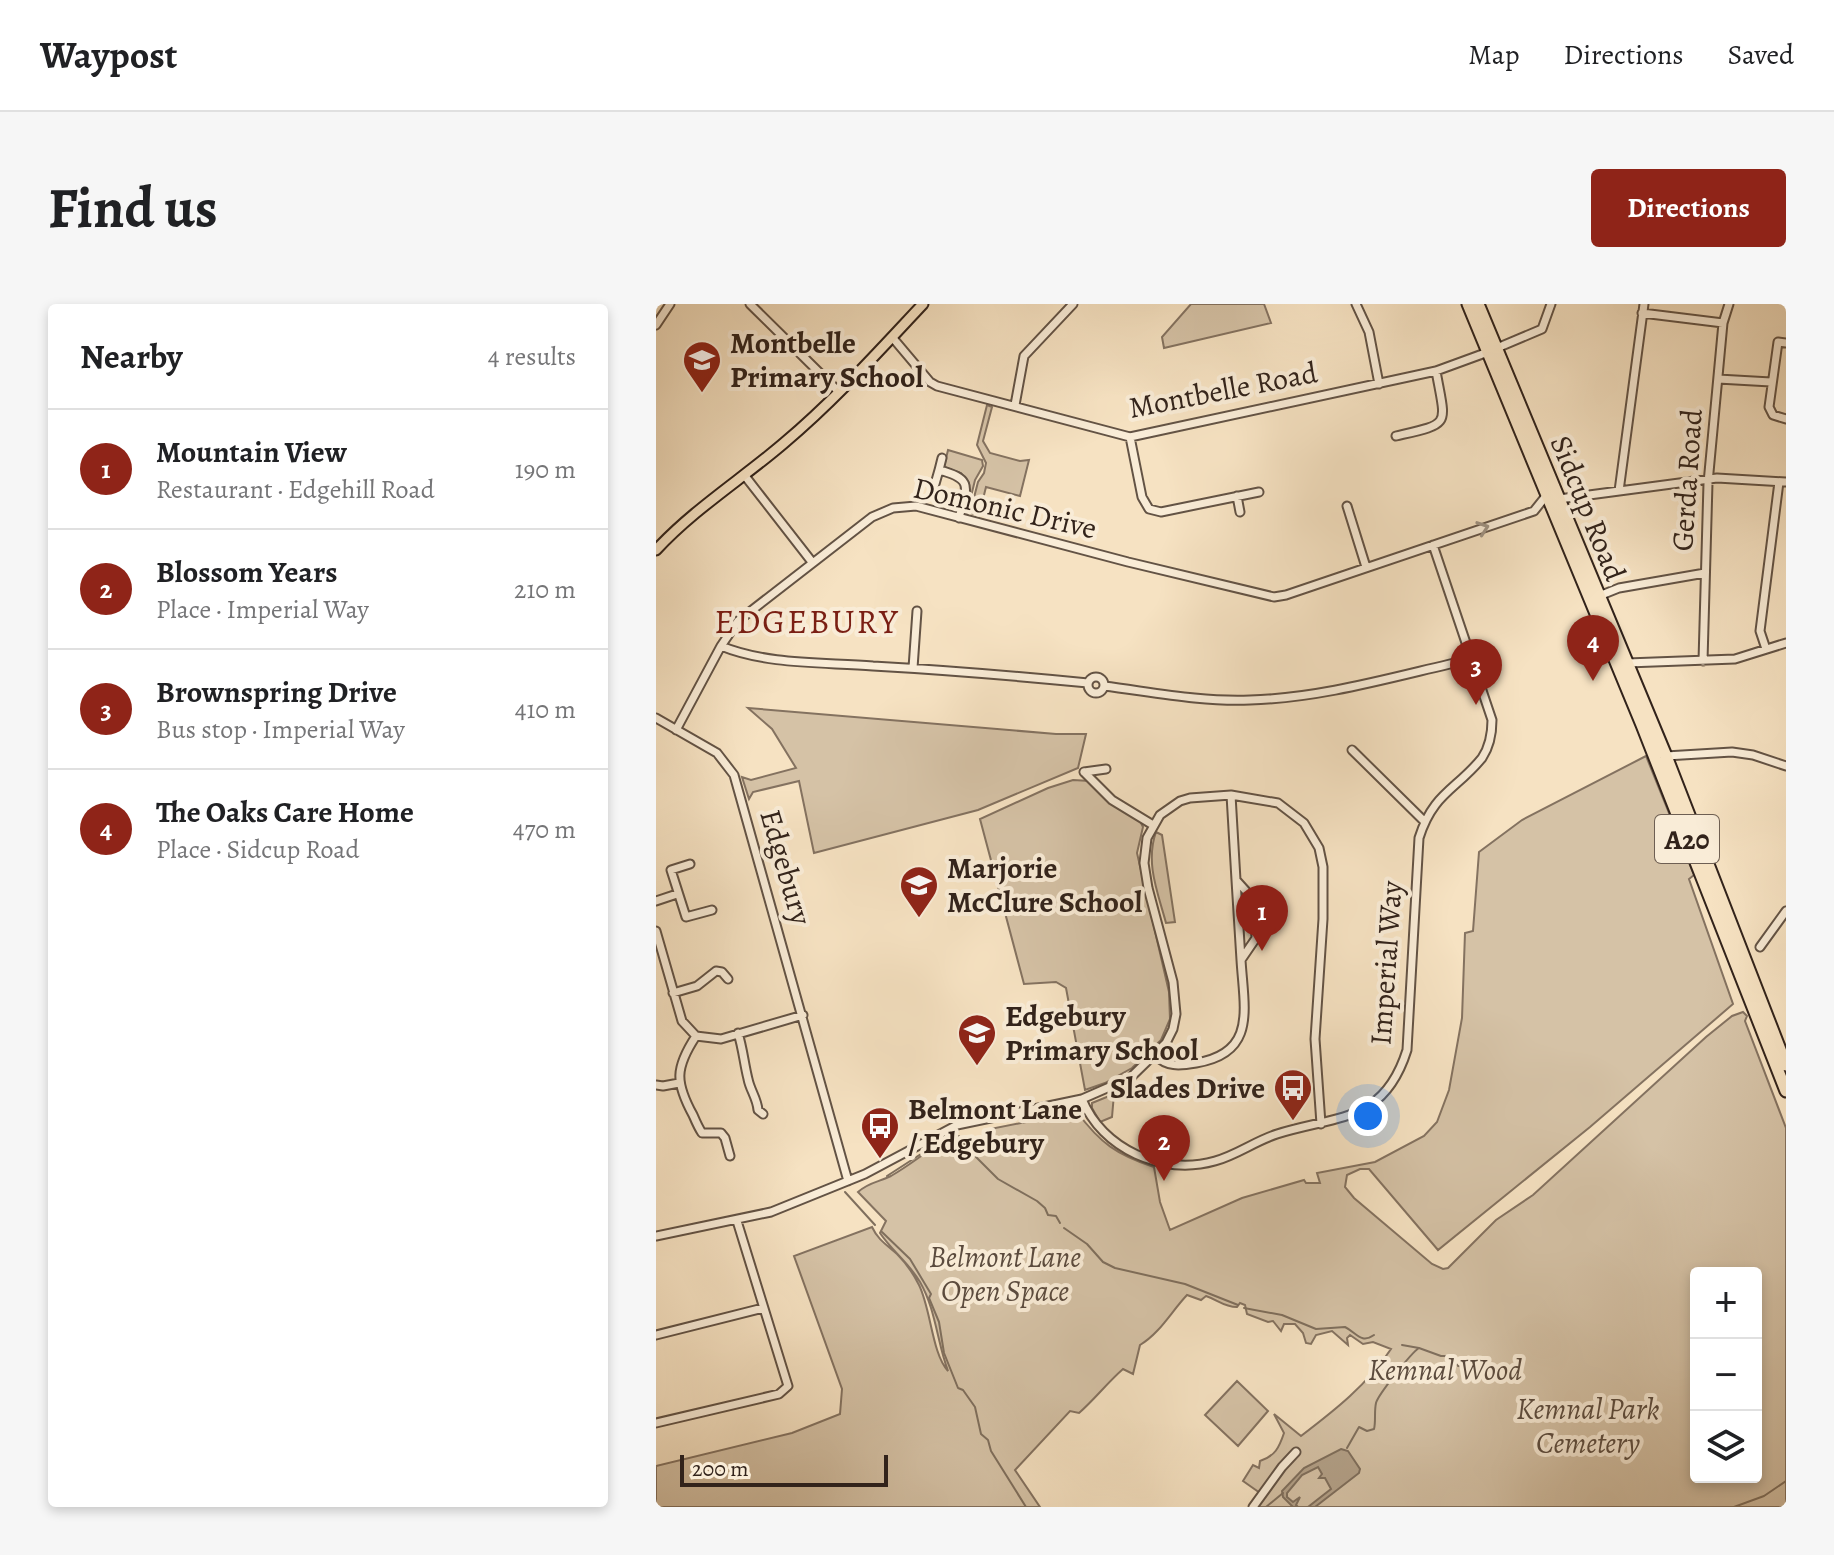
<!DOCTYPE html>
<meta charset="utf-8">
<style>
body{margin:0;font-family:Alegreya,serif;background:#f6f6f6;color:#202124}
.controls{position:absolute;right:24px;bottom:24px;display:grid;overflow:hidden;border-radius:8px;box-shadow:0 4px 12px #0003}
.controls button{width:72px;height:72px;display:grid;place-items:center;padding:0;border:0;border-bottom:2px solid #e0e0e0;background:#fff;color:#202124;font:40px sans-serif}
.scale{position:absolute;left:24px;bottom:20px;width:208px;box-sizing:border-box;padding-left:8px;border:4px solid #32231b;border-top:0;font-size:22px;line-height:28px;white-space:nowrap;color:#32231b;-webkit-text-stroke:6px #f9ecd7;paint-order:stroke}
.you{position:absolute;left:712px;top:812px;width:28px;height:28px;margin:-20px;border:6px solid #fff;border-radius:50%;background:#1a73e8;box-shadow:0 0 0 12px #1a73e833}
.badge{display:grid;place-items:center;width:52px;height:52px;border-radius:50%;background:#8f2418;color:#fff;font-size:26px;font-weight:700}
.pin{position:absolute;translate:-50% -66px;filter:drop-shadow(0 2px 4px #0008)}
.pin::after{content:'';position:absolute;top:42px;width:28px;height:24px;background:inherit;clip-path:polygon(0 0,100% 0,50% 100%)}
.list{margin:0;padding:0;list-style:none}
h2{display:flex;justify-content:space-between;align-items:center;height:104px;margin:0;padding:0 32px;font-size:34px}
h2 small{font-size:26px;font-weight:400;color:#757577}
.list li{display:grid;grid-template-columns:52px 1fr auto;gap:24px;align-items:center;box-sizing:border-box;height:120px;padding:0 32px;border-top:2px solid #e0e0e0}
.list b{display:block;font-size:30px;white-space:nowrap}
.list p{margin:0;font-size:26px;white-space:nowrap;color:#757577}
.list em{font-size:26px;font-style:normal;color:#757577}
.icon{flex:none;width:44px;height:44px;fill:none;stroke:currentColor;stroke-width:2;stroke-linecap:round;stroke-linejoin:round}
.map{position:relative;flex:none;width:1130px;height:1203px;overflow:hidden;border-radius:8px}
header{display:flex;align-items:center;gap:48px;box-sizing:border-box;height:112px;padding:0 40px;background:#fff;border-bottom:2px solid #e0e0e0}
header strong{font-size:38px}
nav{display:flex;gap:44px;margin-inline-start:auto;font-size:28px}
.intro{display:flex;align-items:center;justify-content:space-between;box-sizing:border-box;height:192px;padding:0 48px}
h1{margin:0;font-size:56px}
.button{padding:20px 36px;border-radius:8px;background:#8f2418;color:#fff;font-size:28px;font-weight:700}
main{display:flex;gap:48px;padding:0 48px}
aside{flex:1;background:#fff;border-radius:8px;box-shadow:0 4px 12px #0003}
.map>svg:first-child{display:block}
</style>
<header>
<strong>Waypost</strong>
<nav><a>Map</a><a>Directions</a><a>Saved</a></nav>
</header>
<div class="intro"><h1>Find us</h1><a class="button">Directions</a></div>
<main>
<aside>
<h2>Nearby<small>4 results</small></h2>
<ul class="list">
<li><span class="badge">1</span><div><b>Mountain View</b><p>Restaurant · Edgehill Road</p></div><em>190 m</em></li>
<li><span class="badge">2</span><div><b>Blossom Years</b><p>Place · Imperial Way</p></div><em>210 m</em></li>
<li><span class="badge">3</span><div><b>Brownspring Drive</b><p>Bus stop · Imperial Way</p></div><em>410 m</em></li>
<li><span class="badge">4</span><div><b>The Oaks Care Home</b><p>Place · Sidcup Road</p></div><em>470 m</em></li>
</ul>
</aside>
<div class="map">
<svg width="1130" height="1203" viewBox="0 0 1130 1203">
<rect width="100%" height="100%" fill="#f6e2c2"/>
<filter id="stains"><feTurbulence type="fractalNoise" baseFrequency=".0025" numOctaves="4"/><feColorMatrix values="0 0 0 0 .2 0 0 0 0 .09 0 0 0 0 .02 0 0 0 .5 -.17"/></filter>
<radialGradient id="worn" r=".72"><stop offset=".6" stop-color="#630" stop-opacity="0"/><stop offset="1" stop-color="#630" stop-opacity=".3"/></radialGradient>
<path fill="#d5c2a6" stroke="#847260" stroke-width="2" fill-rule="evenodd" d="M 535,0 L 608,0 L 615,19 L 508,44 L 506,33 Z
M 331,101 L 336,103 L 327,137 L 334,149 L 364,157 L 373,156 L 364,192 L 330,183 L 323,211 L 314,209 L 322,178 L 328,169 L 330,159 L 321,141 Z
M 292,146 L 326,156 L 327,162 L 319,176 L 311,209 L 307,208 L 313,179 L 305,169 L 288,163 Z
M 92,404 L 400,430 L 430,430 L 422,464 L 322,506 L 158,549 L 143,477 L 97,488 L 93,495 L 86,473 L 95,476 L 140,464 L 116,425 Z
M 990,452 L 1038,571 L 1033,575 L 1077,700 L 934,823 L 782,946 L 713,865 L 704,865 L 691,871 L 689,883 L 698,894 L 776,960 L 787,965 L 792,964 L 840,916 L 877,891 L 1050,733 L 1076,712 L 1087,708 L 1091,712 L 1089,717 L 1130,824 L 1130,1203 L 595,1203 L 604,1189 L 587,1177 L 597,1161 L 603,1164 L 604,1157 C 619,1152 623,1144 628,1129 L 618,1110 L 645,1132 C 679,1106 711,1081 735,1045 L 717,1038 L 707,1040 L 694,1031 L 691,1034 L 692,1041 L 676,1027 L 660,1031 L 655,1040 L 650,1039 L 647,1029 L 639,1020 L 628,1020 L 625,1027 L 617,1017 L 612,1018 L 591,1010 L 589,1001 L 584,999 L 581,1003 C 568,1003 562,996 550,992 L 545,996 L 531,991 C 515,1008 504,1029 484,1041 L 477,1070 L 467,1065 C 451,1079 439,1095 423,1109 L 414,1107 L 359,1166 L 384,1203 L 0,1203 L 0,1162 L 136,1129 L 184,1110 L 186,1085 L 138,952 L 216,923 C 222,936 231,941 241,950 C 249,958 258,971 263,981 C 275,1005 276,1050 292,1067 C 281,1038 280,1006 264,978 C 253,959 236,947 224,929 L 230,917 L 202,888 C 213,878 223,878 235,872 C 258,859 276,842 299,831 L 307,838 L 315,836 L 326,847 L 329,826 L 421,808 C 444,839 461,851 498,863 L 504,898 L 514,926 L 586,894 L 648,876 L 650,879 L 664,879 L 661,869 L 719,858 L 768,832 L 781,818 L 793,786 L 806,714 L 809,629 L 817,627 L 823,548 L 866,516 ZM 1040,969 L 1100,969 L 1100,1173 L 1040,1173 Z
M 417,476 L 434,477 L 454,498 L 484,517 L 487,523 L 481,549 L 513,688 L 514,715 L 505,736 L 476,764 L 449,779 L 429,786 L 410,684 L 400,678 L 368,680 L 324,515 L 392,484 Z
M 500,528 L 506,531 L 519,618 L 510,619 C 502,589 489,559 500,528 Z
M 458,790 L 456,813 L 444,818 L 436,804 L 436,799 Z
M 581,1077 L 612,1107 L 582,1142 L 549,1111 Z"/>
<path fill="#b3a189" stroke="#7f6f5d" stroke-width="2" d="M 685,1145 L 692,1147 L 704,1165 L 703,1169 L 659,1203 L 652,1203 L 675,1185 L 669,1174 L 663,1174 L 666,1170 L 662,1163 L 646,1171 L 631,1189 L 631,1193 L 637,1198 L 644,1193 L 640,1201 L 642,1203 L 637,1203 L 627,1193 L 626,1187 L 648,1164 Z"/>
<g fill="none" stroke-linecap="round" stroke-linejoin="round">
<path stroke="#7f6f5d" stroke-width="2" d="M 231,872 L 265,850 L 303,832 L 310,843 L 342,875 L 381,897 L 389,904 L 392,911 L 400,912 L 404,919
M 189,888 L 219,921
M 408,924 L 431,940 L 447,958 L 459,964 L 529,980 L 582,1001
M 226,928 L 254,955 L 275,990 L 273,994 L 283,1018 L 288,1049 L 302,1084 L 307,1086 L 319,1103 L 325,1130 L 332,1136 L 335,1147 L 370,1203
M 588,1004 L 626,1011 L 660,1025 L 689,1023 C 701,1029 705,1040 718,1031
M 746,1041 L 763,1044
M 691,1144 L 703,1123 L 711,1127 L 718,1125 C 720,1117 718,1108 720,1099 C 722,1091 755,1049 763,1044 L 785,1052 L 795,1052 L 802,1062 L 835,1065
M 610,1203 L 627,1189
M 1078,1203 L 1108,1192 L 1130,1177"/>
<defs>
<path id="minor" d="M 94,0 L 183,88
M 700,0 L 713,28 L 723,80
M 986,9 L 1067,19
M 0,21 L 14,0
M 236,33 L 274,78 L 281,82 L 474,133 L 780,67 L 832,48
M 1130,39 L 1122,38 L 1113,103 L 1117,111 L 1130,115
M 841,44 L 886,25 L 895,0
M 1062,75 L 1115,78
M 359,101 L 368,52 L 417,0
M 740,132 C 796,119 790,123 780,67
M 474,133 L 486,193 L 493,205 L 505,208 L 603,188
M 286,154 L 283,166 C 318,175 311,183 303,214
M 89,172 L 156,258
M 279,180 L 283,166
M 963,187 L 988,0
M 581,192 L 584,208
M 903,195 L 1061,174 L 1130,178
M 691,202 L 710,263
M 943,292 L 963,284 L 1049,269
M 65,342 C 111,361 168,358 217,362 C 289,366 360,372 432,379
M 1110,345 L 1104,327 L 1123,178
M 1047,357 L 1052,179 L 1067,19 L 1073,0
M 971,359 L 1079,355 L 1130,339
M 257,364 L 261,307
M432 381a8 8 0 1 1 16 0a8 8 0 1 1-16 0Z
M 448,382 C 496,388 545,398 594,396 C 669,394 743,371 816,355
M 0,414 L 61,449 L 78,471 L 192,877
M 20,426 L 65,342 L 82,317 L 216,213 L 237,204 L 260,202 L 472,258 L 618,293 L 630,291 L 878,207 L 890,192
M 696,446 L 768,517
M 1010,452 L 1076,448 L 1097,451 L 1130,462
M 428,468 L 456,496 L 497,521
M 428,468 L 450,465
M 575,491 L 580,576
M 34,560 L 15,566 L 30,613 L 56,606
M 580,576 L 598,596 L 600,634 L 585,656 Z
M 0,597 L 21,590
M 0,627 L 26,717 L 40,732 L 65,735 L 147,711
M 1104,643 L 1130,607
M 17,689 L 41,682 L 60,667 L 66,668 L 72,675
M 82,729 C 87,745 88,759 92,775 C 94,786 101,794 102,806 L 107,810
M 40,732 C 19,764 19,778 37,811 C 40,818 42,823 46,829 L 65,829 L 69,834 L 74,852
M 499,751 C 511,763 523,762 540,759 C 601,749 588,705 585,656
M 0,781 L 7,782 L 23,779
M 426,795 C 446,845 506,872 559,857 C 581,851 599,837 621,830 C 682,811 728,819 751,746 L 763,534 C 777,489 800,486 826,454 C 834,442 836,430 836,416 L 777,241
M 0,932 L 115,908 L 209,870 L 301,821 L 426,795 L 474,774 L 510,739 L 517,725 L 520,710 L 517,678 L 492,584 L 488,559 L 491,534 L 504,511 L 524,497 L 534,494 L 575,491 L 622,499 L 648,519 L 663,544 L 667,563 L 667,615 L 659,735 L 665,820
M 0,1031 L 107,1004
M 0,1119 L 123,1090 L 132,1082 L 81,917
M 597,1203 L 626,1163 L 640,1148"/>
<path id="major" d="M 0,246 C 38,205 86,175 128,139 C 178,97 222,48 267,0"/>
<path id="highway" d="M 812,0 L 986,421 L 1130,787
M 822,0 L 1010,452 L 1130,761"/>
</defs>
<use href="#minor" stroke="#635345" stroke-width="11"/>
<use href="#major" stroke="#32231b" stroke-width="13"/>
<use href="#highway" stroke="#32231b" stroke-width="15"/>
<use href="#minor" stroke="#f9ecd7" stroke-width="7"/>
<use href="#major" stroke="#f6e2c2" stroke-width="9"/>
<use href="#highway" stroke="#f6e2c2" stroke-width="11"/>
</g>
<defs><path id="oneway-chevron" d="M-2-3.5L2.5 0L-2 3.5" fill="none" stroke-width="1.6" stroke-linecap="round" stroke-linejoin="round" transform="scale(2)"/></defs>
<use stroke="#9f9282" href="#oneway-chevron" transform="translate(827 224) rotate(-19)"/>
<defs>
<symbol id="school-pin" viewBox="-11 -11 22 30"><path d="M0 17L-7.5 6A9.5 9.5 0 1 1 7.5 6Z" fill="#8f2418" stroke="#f9ecd7"/><path d="M0-5L7-2L0 1L-7-2ZM-4 1L0 2.5L4 1V4Q0 6-4 4Z" fill="#fff"/></symbol>
<symbol id="bus-pin" viewBox="-11 -11 22 30"><path d="M0 17L-7.5 6A9.5 9.5 0 1 1 7.5 6Z" fill="#8f2418" stroke="#f9ecd7"/><path d="M-5-6H5V4H4V6H2V4H-2V6H-4V4H-5ZM-3.5-4V0h7V-4ZM-3.5 1.2v1.5H-2V1.2ZM2 1.2v1.5H3.5V1.2Z" fill="#fff"/></symbol>
</defs>
<g fill-rule="evenodd">
<use href="#school-pin" x="24" y="34" width="44" height="60"/>
<use href="#school-pin" x="241" y="559" width="44" height="60"/>
<use href="#school-pin" x="299" y="707" width="44" height="60"/>
<use href="#bus-pin" x="615" y="762" width="44" height="60"/>
<use href="#bus-pin" x="202" y="800" width="44" height="60"/>
</g>
<g text-anchor="middle" stroke-width="8" stroke-linejoin="round" paint-order="stroke">
<rect fill="#f9ecd7" stroke="#6e5f53" stroke-width="2" x="999" y="511" width="64" height="48" rx="6"/>
<g font-size="28" font-weight="bold" fill="#32231b">
<text x="1031" y="545">A20</text>
</g>
<g font-size="30" font-weight="bold" fill="#32231b" stroke="#f9ecd7" text-anchor="start">
<text x="74" y="49">Montbelle<tspan x="74" dy="34">Primary School</tspan></text>
<text x="291" y="574">Marjorie<tspan x="291" dy="34">McClure School</tspan></text>
<text x="349" y="722">Edgebury<tspan x="349" dy="34">Primary School</tspan></text>
<text x="609" y="794" text-anchor="end">Slades Drive</text>
<text x="252" y="815">Belmont Lane<tspan x="252" dy="34">/ Edgebury</tspan></text>
</g>
<g font-size="30" fill="#32231b" stroke="#f9ecd7">
<text transform="translate(567 86) rotate(-11)" y="10">Montbelle Road</text>
<text transform="translate(1031 176) rotate(-86)" y="10">Gerda Road</text>
<text transform="translate(349 204) rotate(13)" y="10">Domonic Drive</text>
<text transform="translate(932 204) rotate(68)" y="10">Sidcup Road</text>
<text transform="translate(130 563) rotate(74)" y="10">Edgebury</text>
<text transform="translate(730 659) rotate(-86)" y="10">Imperial Way</text>
</g>
<g font-size="30" font-style="italic" fill="#5b4b3e" stroke="#f9ecd7">
<text x="349" y="963">Belmont Lane<tspan x="349" dy="34">Open Space</tspan></text>
<text x="789" y="1076">Kemnal Wood</text>
<text x="932" y="1115">Kemnal Park<tspan x="932" dy="34">Cemetery</tspan></text>
</g>
<g font-size="34" letter-spacing="2" fill="#7a1f14" stroke="#f9ecd7">
<text x="151" y="329">EDGEBURY</text>
</g>
</g>
<rect width="100%" height="100%" filter="url(#stains)"/>
<rect width="100%" height="100%" fill="url(#worn)"/>
</svg>
<div class="controls">
<button>+</button>
<button>−</button>
<button><svg class="icon" aria-label="layers" viewBox="0 0 24 24"><path d="M12 4l9 5-9 5-9-5zM3 14l9 5 9-5"/></svg></button>
</div>
<div class="scale">200 m</div>
<div class="you"></div>
<div class="pin badge" style="left:606px;top:647px">1</div>
<div class="pin badge" style="left:508px;top:877px">2</div>
<div class="pin badge" style="left:820px;top:401px">3</div>
<div class="pin badge" style="left:937px;top:377px">4</div>
</div>
</main>
